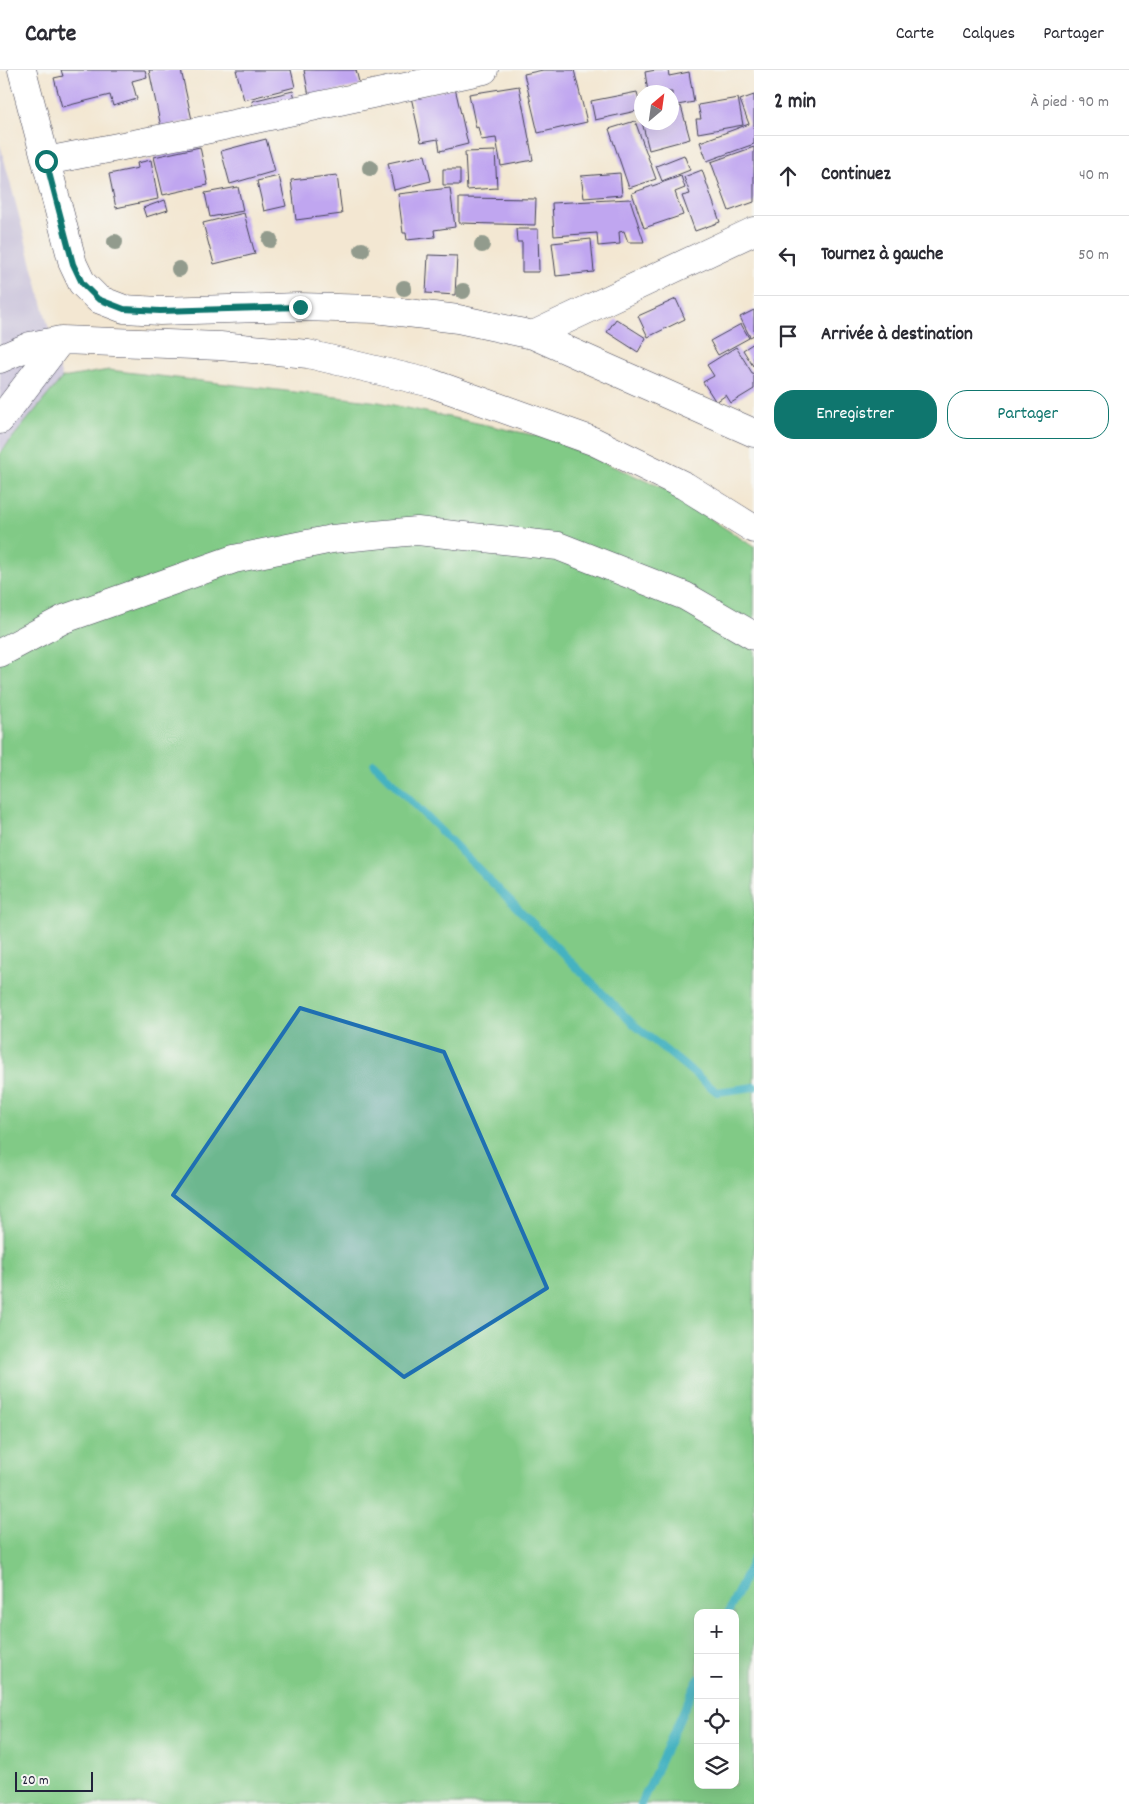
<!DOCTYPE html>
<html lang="fr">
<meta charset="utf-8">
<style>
body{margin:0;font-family:Dekko,sans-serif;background:#f7f7f7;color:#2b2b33}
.controls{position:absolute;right:15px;bottom:15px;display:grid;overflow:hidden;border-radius:10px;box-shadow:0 5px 20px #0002}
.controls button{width:45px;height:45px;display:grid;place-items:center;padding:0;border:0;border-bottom:1px solid #e1e1e2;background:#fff;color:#2b2b33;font:25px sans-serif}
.compass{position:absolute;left:634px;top:15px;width:45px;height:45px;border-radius:50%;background:#fff;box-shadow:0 5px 20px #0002;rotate:29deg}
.scale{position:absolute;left:15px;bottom:12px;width:78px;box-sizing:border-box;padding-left:5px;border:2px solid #22223b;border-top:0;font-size:14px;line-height:18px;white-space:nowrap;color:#22223b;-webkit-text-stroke:4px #f6f6f2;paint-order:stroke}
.stop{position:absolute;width:15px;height:15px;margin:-11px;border:4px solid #0f766e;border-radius:50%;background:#fff}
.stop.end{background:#0f766e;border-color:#fff;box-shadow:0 1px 5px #0008}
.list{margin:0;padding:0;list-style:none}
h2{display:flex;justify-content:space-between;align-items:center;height:65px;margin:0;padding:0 20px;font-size:21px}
h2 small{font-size:16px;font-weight:400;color:#7c7c81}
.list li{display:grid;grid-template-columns:32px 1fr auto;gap:15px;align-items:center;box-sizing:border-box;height:80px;padding:0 20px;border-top:1px solid #e1e1e2}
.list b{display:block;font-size:19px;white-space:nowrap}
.list em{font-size:16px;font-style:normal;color:#7c7c81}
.actions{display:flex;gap:10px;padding:15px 20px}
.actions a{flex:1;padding:11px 0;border:1px solid #0f766e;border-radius:20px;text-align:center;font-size:18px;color:#0f766e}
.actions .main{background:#0f766e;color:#fff}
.icon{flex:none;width:28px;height:28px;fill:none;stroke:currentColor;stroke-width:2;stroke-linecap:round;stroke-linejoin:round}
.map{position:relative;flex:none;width:754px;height:1734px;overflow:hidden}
header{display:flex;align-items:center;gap:30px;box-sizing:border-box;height:70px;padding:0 25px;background:#fff;border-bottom:1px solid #e1e1e2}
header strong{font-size:24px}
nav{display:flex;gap:28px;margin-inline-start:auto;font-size:18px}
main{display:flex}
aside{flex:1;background:#fff}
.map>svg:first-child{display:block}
</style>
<header>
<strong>Carte</strong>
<nav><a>Carte</a><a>Calques</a><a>Partager</a></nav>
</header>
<main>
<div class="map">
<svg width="754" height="1734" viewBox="0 0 754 1734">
<rect width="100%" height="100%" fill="#f6f6f2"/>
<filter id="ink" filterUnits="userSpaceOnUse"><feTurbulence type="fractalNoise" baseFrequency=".02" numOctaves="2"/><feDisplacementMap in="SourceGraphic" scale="10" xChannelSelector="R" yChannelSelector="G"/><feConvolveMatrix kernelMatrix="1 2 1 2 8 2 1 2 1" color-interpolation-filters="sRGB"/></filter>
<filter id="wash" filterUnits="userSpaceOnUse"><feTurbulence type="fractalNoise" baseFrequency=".0096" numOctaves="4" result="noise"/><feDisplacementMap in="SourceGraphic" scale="20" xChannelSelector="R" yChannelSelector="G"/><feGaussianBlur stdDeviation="1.12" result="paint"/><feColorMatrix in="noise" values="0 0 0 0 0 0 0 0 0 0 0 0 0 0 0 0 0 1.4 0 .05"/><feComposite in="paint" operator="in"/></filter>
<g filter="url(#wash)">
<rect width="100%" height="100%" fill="#f3e7d2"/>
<path fill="#c7c0d9" d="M 0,74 L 62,308 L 0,383 Z"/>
<path fill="#81ca86" stroke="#527660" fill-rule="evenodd" d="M 109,300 L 379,332 L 547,368 L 663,418 L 754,477 L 754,1734 L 0,1734 L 0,383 L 62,308 ZM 698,1543 L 735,1543 L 735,1715 L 698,1715 Z"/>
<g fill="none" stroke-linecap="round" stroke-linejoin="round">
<path stroke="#45b2c1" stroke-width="8" d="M 374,694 L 632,953 L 717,1022 L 754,1017
M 728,1543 L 754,1488
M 641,1734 L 698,1609"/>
</g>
<g id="blocks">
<path fill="#c0a6f0" d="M 61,0 L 145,0 L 147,7 L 132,11 L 137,29 L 113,36 L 110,25 L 62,37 L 54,8 L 63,6 Z
M 149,0 L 181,0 L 192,50 L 161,57 Z
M 236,0 L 291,0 L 295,17 L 244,30 Z
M 304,0 L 356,0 L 360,16 L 309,26 Z
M 543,0 L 574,0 L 587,52 L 538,63 L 524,4 Z
M 656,0 L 668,0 L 669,6 L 689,2 L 694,32 L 672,36 L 672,22 L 648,22 L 645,2 Z
M 519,16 L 533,90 L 501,96 L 496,68 L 481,70 L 478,57 L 476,58 L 469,24 Z
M 455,18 L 468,74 L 440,81 L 438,69 L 421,72 L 411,27 Z
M 293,21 L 296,32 L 254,42 L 252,31 Z
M 637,22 L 641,40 L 595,50 L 591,31 Z
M 754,25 L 754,74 L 707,91 L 700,72 L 749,54 L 740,30 Z
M 738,28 L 743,55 L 698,63 L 696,49 L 701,49 L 698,35 Z
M 681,36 L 690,69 L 649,80 L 642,52 L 672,52 L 672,39 Z
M 635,51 L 656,109 L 629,118 L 609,59 Z
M 266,69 L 275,101 L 230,114 L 221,81 Z
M 200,77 L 208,115 L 163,125 L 154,87 Z
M 754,77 L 754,132 L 729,141 L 711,92 Z
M 495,81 L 497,118 L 467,120 L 465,82 Z
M 425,85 L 431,111 L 394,120 L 388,93 Z
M 684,85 L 690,100 L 662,111 L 656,96 Z
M 151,90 L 158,129 L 116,138 L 109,104 L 138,98 L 137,93 Z
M 443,99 L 460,99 L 460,115 L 443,115 Z
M 702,100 L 720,152 L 695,161 L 682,126 L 690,124 L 684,107 Z
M 620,103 L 622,125 L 584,128 L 581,106 Z
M 337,105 L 342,144 L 296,150 L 291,110 Z
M 279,106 L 286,136 L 264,141 L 257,111 Z
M 681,106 L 685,118 L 675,122 L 683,145 L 644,158 L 632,123 Z
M 238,117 L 243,141 L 210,147 L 205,123 Z
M 450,118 L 455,157 L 434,160 L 435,167 L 407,170 L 406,163 L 403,163 L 398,124 Z
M 459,128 L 536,129 L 535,155 L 459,153 Z
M 630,129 L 644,172 L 628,172 L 624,161 L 619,162 L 620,174 L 598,176 L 597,163 L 554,166 L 552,133 Z
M 165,130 L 168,140 L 146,147 L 143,138 Z
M 244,143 L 255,184 L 214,194 L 203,153 Z
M 516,159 L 538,159 L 539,202 L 522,202 L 522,172 L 517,172 Z
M 591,169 L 594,202 L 556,206 L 552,173 Z
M 428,185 L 457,186 L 455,225 L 426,223 Z
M 676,229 L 685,249 L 648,267 L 638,246 Z
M 754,240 L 754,265 L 750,267 L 740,247 Z
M 616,249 L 646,268 L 638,282 L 607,262 Z
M 741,254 L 749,268 L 718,285 L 710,271 Z
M 754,273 L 754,295 L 753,296 L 743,280 Z
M 736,277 L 754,306 L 754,319 L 731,333 L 726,325 L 716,332 L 703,312 L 714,306 L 707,295 Z"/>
</g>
</g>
<g filter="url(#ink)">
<use href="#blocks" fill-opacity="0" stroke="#414052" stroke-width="1"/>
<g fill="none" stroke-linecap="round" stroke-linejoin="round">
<defs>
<path id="minor" d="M 22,0 L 73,194 L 82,213 L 98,229 L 124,239 L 160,241 L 299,237 L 375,239 L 458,249 L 533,265 L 754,363
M 46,91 L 205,60 L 484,0
M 533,265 L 754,161
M 0,289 L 30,276 L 61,270 L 220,276 L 308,284 L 431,313 L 593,371 L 685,416 L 754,459
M 0,350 L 61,270
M 0,583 L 64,549 L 234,489 L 332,469 L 417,461 L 558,476 L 685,526 L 754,566"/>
</defs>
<use href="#minor" stroke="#414052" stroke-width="29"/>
<use href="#minor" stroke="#fff" stroke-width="28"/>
</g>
<g fill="#929b8d">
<circle cx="370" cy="98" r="8"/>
<circle cx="270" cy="170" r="8"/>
<circle cx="115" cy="172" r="8"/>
<circle cx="482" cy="175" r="8"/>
<circle cx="362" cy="180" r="8"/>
<circle cx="179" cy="199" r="8"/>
<circle cx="404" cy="218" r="8"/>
<circle cx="463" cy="221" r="8"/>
</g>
</g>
<g fill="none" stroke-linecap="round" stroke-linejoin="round" filter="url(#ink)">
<path stroke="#0f766e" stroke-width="6" d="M 46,91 L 73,194 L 82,213 L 98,229 L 124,239 L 160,241 L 300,237"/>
</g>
<path fill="#1f6fb2" fill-opacity="0.2" stroke="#1f6fb2" stroke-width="4" stroke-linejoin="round" d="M 300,938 L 444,982 L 547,1218 L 404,1307 L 173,1125 Z"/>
</svg>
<div class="controls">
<button>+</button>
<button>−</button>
<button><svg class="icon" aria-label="locate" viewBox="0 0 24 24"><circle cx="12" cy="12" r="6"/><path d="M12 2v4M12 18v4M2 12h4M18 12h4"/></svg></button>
<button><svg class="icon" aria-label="layers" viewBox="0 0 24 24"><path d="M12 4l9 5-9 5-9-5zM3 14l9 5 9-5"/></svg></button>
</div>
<svg class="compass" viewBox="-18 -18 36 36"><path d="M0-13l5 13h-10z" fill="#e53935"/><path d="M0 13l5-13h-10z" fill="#7c7c81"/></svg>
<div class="scale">20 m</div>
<div class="stop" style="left:46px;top:91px"></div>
<div class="stop end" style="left:300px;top:237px"></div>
</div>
<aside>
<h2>2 min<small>À pied · 90 m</small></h2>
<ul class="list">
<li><svg class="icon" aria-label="ahead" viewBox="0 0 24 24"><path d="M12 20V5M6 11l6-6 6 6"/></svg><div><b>Continuez</b></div><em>40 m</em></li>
<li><svg class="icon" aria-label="left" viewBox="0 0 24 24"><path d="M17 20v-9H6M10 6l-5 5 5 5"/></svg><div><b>Tournez à gauche</b></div><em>50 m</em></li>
<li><svg class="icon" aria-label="arrive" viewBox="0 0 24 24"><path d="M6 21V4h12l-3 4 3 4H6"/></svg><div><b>Arrivée à destination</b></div></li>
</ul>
<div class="actions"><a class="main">Enregistrer</a><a>Partager</a></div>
</aside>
</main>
